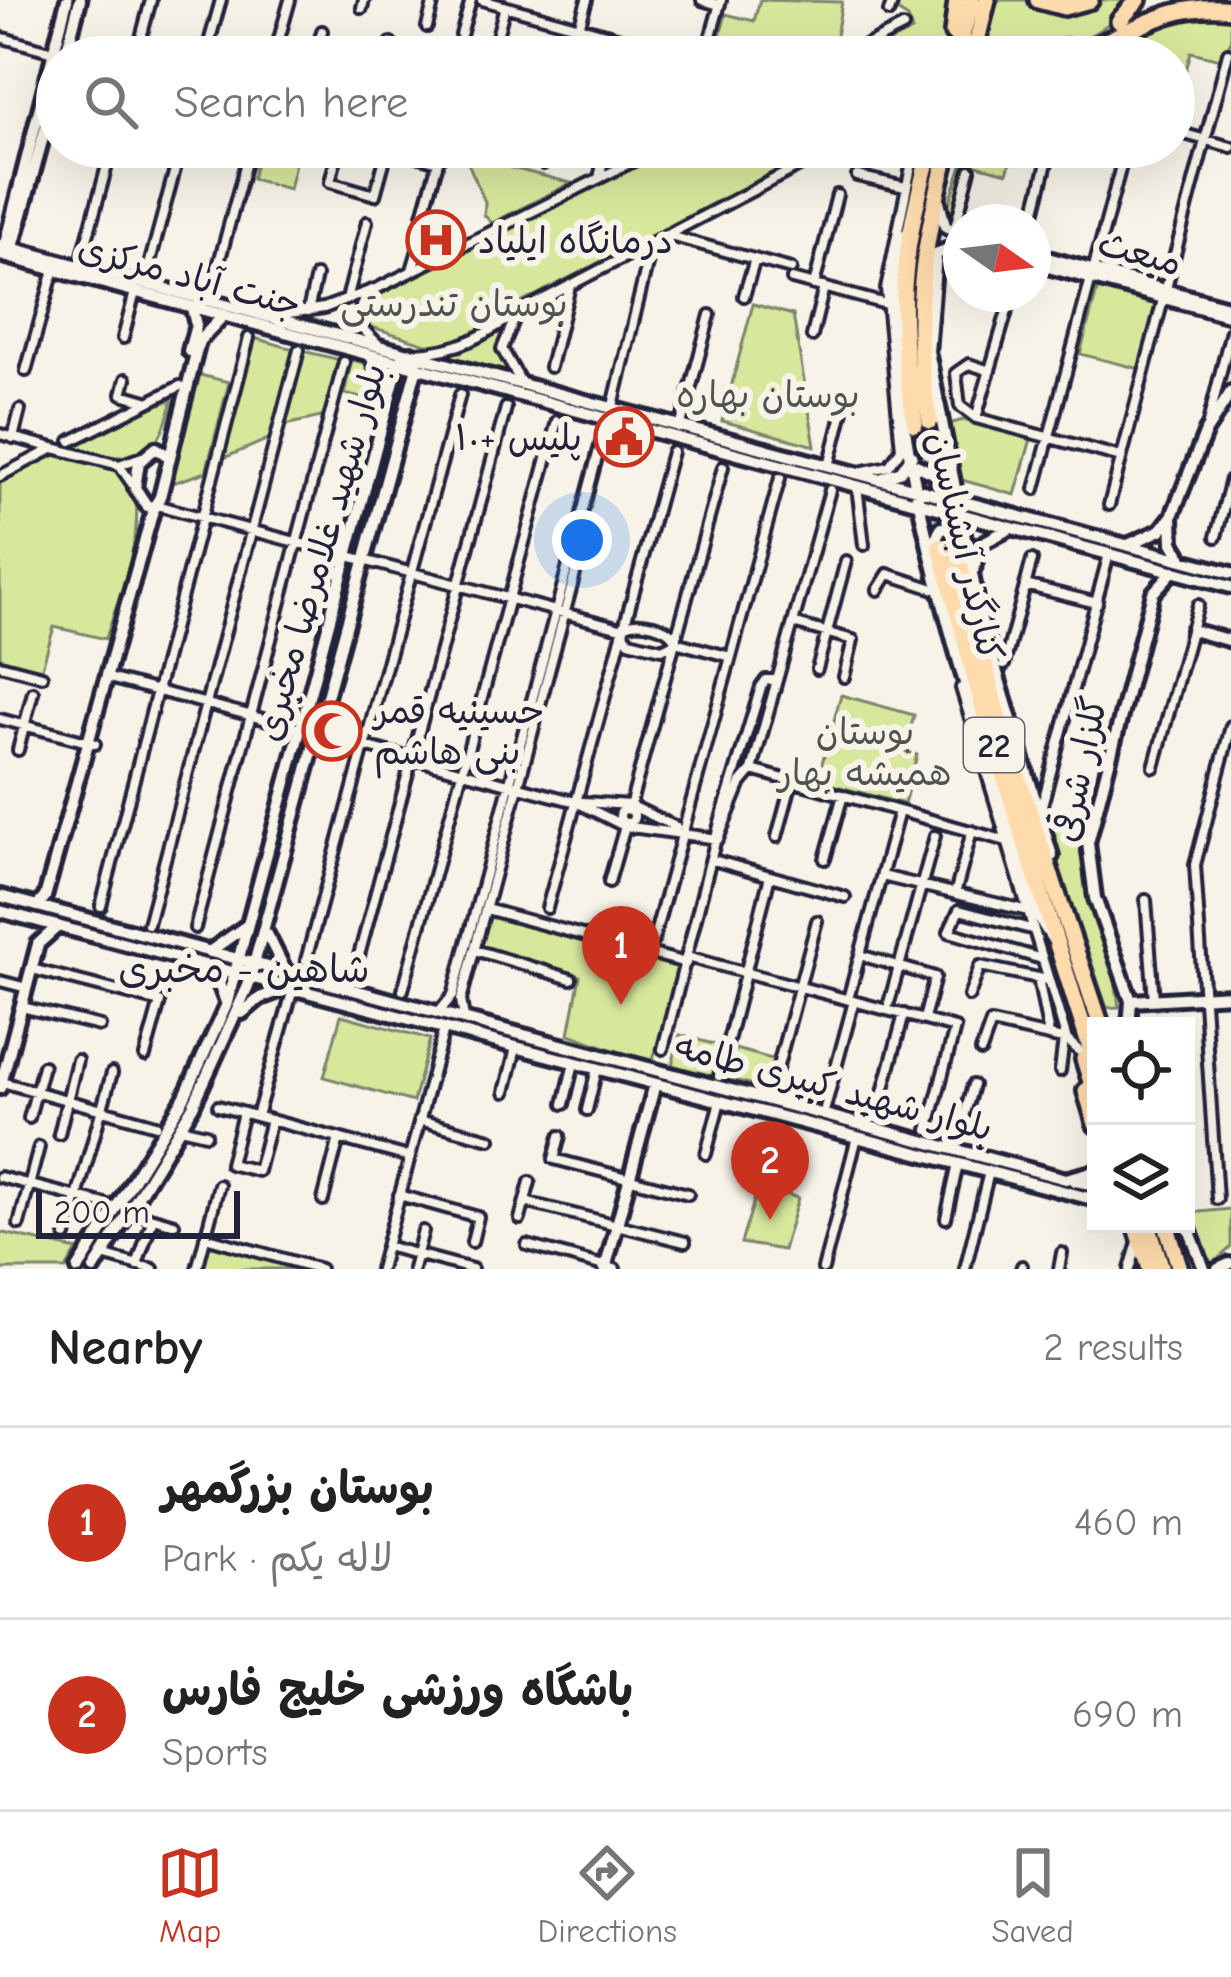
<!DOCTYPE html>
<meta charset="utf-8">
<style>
body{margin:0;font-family:"Comic Neue","Playpen Sans Arabic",sans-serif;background:#f6f6f6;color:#222}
.controls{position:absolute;right:36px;bottom:36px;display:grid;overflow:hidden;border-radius:0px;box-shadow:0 12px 48px #0002}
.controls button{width:108px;height:108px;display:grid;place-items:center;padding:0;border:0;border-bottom:3px solid #e0e0e0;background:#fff;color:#222;font:60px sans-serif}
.compass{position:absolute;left:943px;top:204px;width:108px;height:108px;border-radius:50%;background:#fff;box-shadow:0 12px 48px #0002;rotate:104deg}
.scale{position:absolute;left:36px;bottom:30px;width:204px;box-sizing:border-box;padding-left:12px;border:6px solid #22223b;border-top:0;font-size:33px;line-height:42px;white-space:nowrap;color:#22223b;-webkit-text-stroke:9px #f7f3e8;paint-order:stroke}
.you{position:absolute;left:582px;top:540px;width:42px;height:42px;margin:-30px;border:9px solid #fff;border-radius:50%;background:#1a73e8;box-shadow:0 0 0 18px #1a73e833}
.badge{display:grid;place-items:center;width:78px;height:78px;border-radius:50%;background:#c8321e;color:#fff;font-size:39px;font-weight:700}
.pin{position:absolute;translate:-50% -99px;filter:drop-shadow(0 3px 6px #0008)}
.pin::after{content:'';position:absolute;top:63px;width:42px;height:36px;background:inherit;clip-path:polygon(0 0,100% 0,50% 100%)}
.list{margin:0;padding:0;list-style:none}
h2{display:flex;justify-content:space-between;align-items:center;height:156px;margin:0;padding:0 48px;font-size:51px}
h2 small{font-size:39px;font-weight:400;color:#767676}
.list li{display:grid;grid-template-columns:78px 1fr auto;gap:36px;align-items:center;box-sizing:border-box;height:192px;padding:0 48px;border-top:3px solid #e0e0e0}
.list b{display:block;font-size:45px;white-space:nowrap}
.list p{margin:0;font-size:39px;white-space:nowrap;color:#767676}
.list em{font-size:39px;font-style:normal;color:#767676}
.icon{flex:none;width:66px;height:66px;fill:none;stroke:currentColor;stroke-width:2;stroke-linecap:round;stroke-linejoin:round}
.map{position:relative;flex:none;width:1231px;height:1269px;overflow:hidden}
.search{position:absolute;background:#fff;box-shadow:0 12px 48px #0002;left:36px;right:36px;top:36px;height:132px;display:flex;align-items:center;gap:30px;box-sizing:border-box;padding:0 42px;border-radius:66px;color:#767676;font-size:45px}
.sheet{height:540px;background:#fff}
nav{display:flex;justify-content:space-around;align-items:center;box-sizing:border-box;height:168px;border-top:3px solid #e0e0e0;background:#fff;font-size:33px;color:#767676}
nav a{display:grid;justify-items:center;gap:6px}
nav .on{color:#c8321e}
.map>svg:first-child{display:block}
</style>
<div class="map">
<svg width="1231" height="1269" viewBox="0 0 1231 1269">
<rect width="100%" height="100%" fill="#f7f3e8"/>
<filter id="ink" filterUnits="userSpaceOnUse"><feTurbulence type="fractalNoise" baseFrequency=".00833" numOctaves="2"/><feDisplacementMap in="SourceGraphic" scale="24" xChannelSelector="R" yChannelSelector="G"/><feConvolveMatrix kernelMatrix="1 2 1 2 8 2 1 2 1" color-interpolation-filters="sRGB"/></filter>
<g filter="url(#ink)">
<path fill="#d7e89c" stroke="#7c856c" stroke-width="3" d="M 760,0 L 842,2 L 834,47 L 815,57 L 714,57 L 726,14 L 754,21 Z
M 900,0 L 955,0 L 944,57 L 859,57 L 912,31 L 908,18 L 897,11 Z
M 993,0 L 1132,0 C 1096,48 1036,57 979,57 Z
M 1231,13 L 1231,41 L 1221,59 L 1191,52 L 1180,91 L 1174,89 L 1174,57 L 1134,57 L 1122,42 L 1153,16 Z
M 260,147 L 299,147 L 289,189 L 252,179 Z
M 675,147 L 821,147 L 515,306 L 482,334 L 439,348 L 365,325 L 368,301 Z
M 968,147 L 1015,147 L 1007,173 L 969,163 L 950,222 L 948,207 Z
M 465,156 L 571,183 L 492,223 L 484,215 L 485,202 Z
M 1098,287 L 1158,302 L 1140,369 L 1080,354 Z
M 753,304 L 793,315 L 815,446 L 722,421 Z
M 505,326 L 499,353 L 510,373 L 442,354 L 461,352 Z
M 254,338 L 294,349 L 271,438 L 222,459 Z
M 303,351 L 341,360 L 326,416 L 285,425 Z
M 352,360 L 371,364 L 384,384 L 382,403 L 344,394 Z
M 404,369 L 409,377 L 358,552 L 354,548 Z
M 200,375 L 229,382 L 206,472 L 170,484 Z
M 172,399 C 159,471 124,461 65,447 Z
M 963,420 L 1031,439 L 1015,495 L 962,480 L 949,424 Z
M 60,453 C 77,458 100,460 116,468 C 163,494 117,599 106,639 L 54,627 L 41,671 L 0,659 L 0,482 Z
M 356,565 L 317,719 L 311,720 L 348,567 Z
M 841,695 L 914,715 L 905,751 L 917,755 L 904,804 L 817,781 Z
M 305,739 L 309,743 L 253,954 L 246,955 Z
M 1045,826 L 1080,831 C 1079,893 1113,946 1119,1007 L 1107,1008 Z
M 489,913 L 678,965 L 652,1064 L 569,1034 L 580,976 L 480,948 Z
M 341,1015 L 430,1039 L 413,1102 L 324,1077 Z
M 680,1035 L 721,1046 L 713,1076 L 672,1065 Z
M 735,1049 L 776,1060 L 768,1089 L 727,1078 Z
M 759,1185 L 798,1198 L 783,1250 L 741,1243 Z
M 1231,1209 L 1231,1247 L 1213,1264 L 1203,1256 L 1189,1213 Z
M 0,1232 L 77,1250 L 66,1269 L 0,1269 Z
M 209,1245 L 301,1269 L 204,1269 Z"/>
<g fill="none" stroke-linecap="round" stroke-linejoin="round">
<path stroke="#ccc9c5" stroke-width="15" stroke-dasharray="15 8" stroke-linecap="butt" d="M 930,421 L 954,540
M 915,424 L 940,545"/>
<defs>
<path id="street" d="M 482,0 L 689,57
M 702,0 L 719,5
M 362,8 L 364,0
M 889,12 L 893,0
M 427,27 L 434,0
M 579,27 L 587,0
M 461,35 L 471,0
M 0,37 L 53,52
M 494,48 L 505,6
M 277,49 L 307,57
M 136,57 L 151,0
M 205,57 L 221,0
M 274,57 L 290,0
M 315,57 L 322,31
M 387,57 L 391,43
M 705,57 L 721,0
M 843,57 L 903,27
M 1174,131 L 1231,147
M 339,147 L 330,182 L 375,195 L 388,148
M 386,147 L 438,162 L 423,215
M 491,150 L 492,147
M 543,164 L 548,147
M 857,176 L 905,187
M 599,178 L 606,147
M 1032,222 L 1051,147
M 954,231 L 970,170
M 666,235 L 791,269
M 80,266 L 112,147
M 412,270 L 423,233
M 792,279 L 886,304
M 144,284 L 181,147
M 213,285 L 250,147
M 814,285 L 837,195
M 372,293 L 361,306 L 359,325 L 377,343
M 744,296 L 755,259
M 347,299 L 367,222
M 308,311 L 316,276
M 275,315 L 324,308 L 378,288 L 662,147
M 515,318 L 502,349 L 522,384
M 812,336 L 824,287
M 123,338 L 135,292
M 415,353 C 459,351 483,336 519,312 L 836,147
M 550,367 L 570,286
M 26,371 L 54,270
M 990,371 L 969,364 L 956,373 L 960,406 L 976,418 L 1121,457
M 126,379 L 122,394 L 146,401
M 612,410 L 652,244
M 976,418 L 1012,294
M 1208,423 L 1231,331
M 680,428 L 710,315
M 0,434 L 119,465 L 142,457
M 13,438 L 20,410
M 71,441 L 180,386
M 119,465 L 135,488
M 829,466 L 843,411
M 859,472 L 889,466 L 901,449 L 886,289 L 915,147
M 0,476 L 52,449
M 857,486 L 864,545
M 1035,489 L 1126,147
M 156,505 L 624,629
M 1109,505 L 1228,53
M 1216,537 L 1231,479
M 1025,585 L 1097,603
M 878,590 L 888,574 L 934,589
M 793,623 L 853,640 L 844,677
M 626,625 C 639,619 670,626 675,640
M 624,634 L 629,641 L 662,649 L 674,643
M 675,642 L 731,657
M 0,665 L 42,676
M 1004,665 L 1032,560
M 817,669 L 846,561
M 109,678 L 576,802 L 624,826 L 718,839
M 961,688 L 1067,1040 L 1086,1057
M 0,719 L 95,744
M 18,750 L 33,692
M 1154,767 L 1198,605
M 752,770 L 1003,840
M 583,802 L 630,805 L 676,827
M620 816a7 7 0 1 1 14 0a7 7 0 1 1-14 0Z
M 629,810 L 723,467
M 1040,813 L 1109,554
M 777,837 L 792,781
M 718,839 L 741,783 L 752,770 L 830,490
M 825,859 L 843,795
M 713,860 L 845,897
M 882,876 L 1024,910
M 609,882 L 625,826
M 955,894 L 972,831
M 1146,900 L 1154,1000
M 101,906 L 249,338
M 547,908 L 672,452
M 486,909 L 686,963
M 148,924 L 299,350
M 195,928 L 344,362
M 1031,929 L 959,910 L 949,932 L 1042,959
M 653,941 L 780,478
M 475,950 L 571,979
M 860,955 L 935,977 L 924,1019
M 687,957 L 955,1028 L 928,1130
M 306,960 L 460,395
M 32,969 L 160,1002 L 145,1056
M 354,974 L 506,408
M 1038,978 L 1049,1035
M 0,981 L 27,988
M 403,990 L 557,421
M 969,996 L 980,966 L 1048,980
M 848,999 L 899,811
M 889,1003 L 935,836
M 22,1007 L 100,1026
M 439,1012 L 453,995 L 603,435
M 464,1018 L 461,1000 L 583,544
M 663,1049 L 720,822 L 761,687 L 766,680 L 776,680
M 981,1051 L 991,1023 L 1067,1040
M 1060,1071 L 1064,1039
M 719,1076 L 770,876
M 2,1082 L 156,1125
M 772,1088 L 817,921
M 505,1092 L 516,1048
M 564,1104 L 574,1063
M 218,1106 L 409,1157
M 825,1108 L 854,1001
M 587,1110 L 597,1069
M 243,1113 L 230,1164 L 258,1171 L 271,1120
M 257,1116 L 293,989
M 29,1118 L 43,1066
M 876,1118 L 904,1014
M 419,1120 L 490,1139
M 180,1128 L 206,1134
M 59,1134 L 77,1060
M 560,1136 L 554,1159 L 688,1194
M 955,1149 L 973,1085
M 706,1154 L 720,1101
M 0,1177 L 105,1204
M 399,1195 L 478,1217 L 472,1242
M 1217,1199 L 1195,865 L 1231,726
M 323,1200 L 339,1138
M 525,1202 L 685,1242
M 129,1211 L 174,1224
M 946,1218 L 958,1164
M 520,1219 L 530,1182
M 19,1224 L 39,1147
M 66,1236 L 112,1073
M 205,1237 L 320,1269
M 527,1245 L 615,1269
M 386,1246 L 472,1269
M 102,1255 L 153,1269
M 137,1265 L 153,1218
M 197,1269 L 219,1185
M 380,1269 L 444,1029
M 413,1269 L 423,1231
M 823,1269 L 857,1137
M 965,1269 L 989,1172
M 1021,1269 L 1022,1266
M 1059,1269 L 1062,1253
M 1130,1269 L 1138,1242"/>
<path id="secondary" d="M 65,57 L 80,0
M 939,201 L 945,226 L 961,235
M 906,234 C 852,360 993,781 1039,918 L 1053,940
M 0,245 L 1231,573
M 4,248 L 67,0
M 12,251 L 57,86
M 1033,254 L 1231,308
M 0,255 L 1231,587
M 1033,263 L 1231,316
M 189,351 L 196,325 L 192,308
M 928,351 L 981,620 L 1052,856
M 928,352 L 936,254 L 961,244
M 370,355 L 389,391
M 168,456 L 156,448 L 139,462 L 135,488 L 147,506 L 154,507 L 160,497 L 199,341 L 224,315
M 914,464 L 933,473 L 946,455
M 883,478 L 901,471 L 912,455
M 1172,518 L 1173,543 L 1183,560
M 1130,544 L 1161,530 L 1172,516 L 1206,431 L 1231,392
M 933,546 L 941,528 L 956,530 L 962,538
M 974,569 L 981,544 L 1009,529
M 1192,630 L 1231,641
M 0,896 L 1066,1179 L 1096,1171
M 37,906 L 45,897 L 154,507
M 0,911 L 1096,1200
M 267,934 L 285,970
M 209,952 L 246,926
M 204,967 L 218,981 L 226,1002
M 1131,1001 L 1231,995
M 242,1013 L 260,998 L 287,988
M 1129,1026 L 1131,1001 L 1095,898 L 1088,843 L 1153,593 L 1173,571
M 0,1088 L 38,944 L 58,926
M 1075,1181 L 1096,1185
M 1186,1221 L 1204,1269
M 78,1269 L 184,1098 L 226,1006 L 399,362 L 411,353 L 417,367 L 248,986 L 193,1106 L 94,1269
M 605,1269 L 655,1084
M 1218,1269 L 1229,1264"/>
<path id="highway" d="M 1038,0 L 1064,7 L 1090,0
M 1119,21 L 1138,0
M 953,33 L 957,0
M 956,57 L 972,0
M 973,57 L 987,0
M 1035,57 L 1066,48
M 1058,57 C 1123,44 1159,0 1231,9
M 930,421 C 909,323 923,242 949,147
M 915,424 C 895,312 901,256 931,147
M 955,543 L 998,716 L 1101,1026
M 940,546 L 986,720 L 1096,1067
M 1084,1059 L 1096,1098
M 1086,1091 L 1096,1124
M 1136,1224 L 1150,1269
M 1148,1224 L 1162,1269
M 1166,1224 L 1180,1269"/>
</defs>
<use href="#street" stroke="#22223b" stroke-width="16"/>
<use href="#secondary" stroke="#22223b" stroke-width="20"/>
<use href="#highway" stroke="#22223b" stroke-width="24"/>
<use href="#street" stroke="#f7f3e8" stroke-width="8"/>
<use href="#secondary" stroke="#f7f3e8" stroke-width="10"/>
<use href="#highway" stroke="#fedbac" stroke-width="15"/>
</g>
</g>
<defs>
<symbol id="hospital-ring" viewBox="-11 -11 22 22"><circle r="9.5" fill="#f7f3e8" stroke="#c8321e" stroke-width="1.5"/><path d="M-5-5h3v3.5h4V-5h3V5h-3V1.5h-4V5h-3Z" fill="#c8321e"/></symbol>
<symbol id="civic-ring" viewBox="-11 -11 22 22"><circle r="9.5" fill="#f7f3e8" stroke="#c8321e" stroke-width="1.5"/><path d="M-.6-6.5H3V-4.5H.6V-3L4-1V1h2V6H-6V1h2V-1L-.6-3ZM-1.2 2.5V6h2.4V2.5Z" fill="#c8321e"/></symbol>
<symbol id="mosque-ring" viewBox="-11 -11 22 22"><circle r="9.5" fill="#f7f3e8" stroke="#c8321e" stroke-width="1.5"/><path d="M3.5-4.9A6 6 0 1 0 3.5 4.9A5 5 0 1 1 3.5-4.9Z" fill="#c8321e"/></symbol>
</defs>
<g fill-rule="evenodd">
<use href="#hospital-ring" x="403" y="207" width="66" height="66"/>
<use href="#civic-ring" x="591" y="404" width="66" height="66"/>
<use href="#mosque-ring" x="299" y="698" width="66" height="66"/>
</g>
<g text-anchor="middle" stroke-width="12" stroke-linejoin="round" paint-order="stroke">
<rect fill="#f7f3e8" stroke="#62616f" stroke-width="3" x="964" y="718" width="60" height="54" rx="9"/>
<g font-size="33" font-weight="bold" fill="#22223b">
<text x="994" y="757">22</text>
</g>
<g font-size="36" fill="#22223b" stroke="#f7f3e8" text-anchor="start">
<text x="478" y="253">درمانگاه ایلیاد</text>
<text x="582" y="450" text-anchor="end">پلیس +۱۰</text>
<text x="374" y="723">حسینیه قمر<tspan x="374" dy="41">بنی هاشم</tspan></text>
</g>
<g font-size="36" fill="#22223b" stroke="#f7f3e8">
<text transform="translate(1140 252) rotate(15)" y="13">مبعث</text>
<text transform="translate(190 275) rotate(15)" y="13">جنت آباد مرکزی</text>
<text transform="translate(966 546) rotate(77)" y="13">کنارگذر آبشناسان</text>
<text transform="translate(320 552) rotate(-74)" y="13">بلوار شهید غلامرضا مخبری</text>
<text transform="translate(1079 769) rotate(-78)" y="13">گلزار شرقی</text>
<text transform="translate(834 1086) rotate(15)" y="13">بلوار شهید کبیری طامه</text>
</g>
<g font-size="36" fill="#4f5453" stroke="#f7f3e8">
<text x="454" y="316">بوستان تندرستی</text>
<text x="768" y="407">بوستان بهاره</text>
<text x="865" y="744">بوستان<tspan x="865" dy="41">همیشه بهار</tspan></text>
</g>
<g font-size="39" fill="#22223b" stroke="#f7f3e8">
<text x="244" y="982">شاهین - مخبری</text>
</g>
</g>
</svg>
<div class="controls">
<button><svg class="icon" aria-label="locate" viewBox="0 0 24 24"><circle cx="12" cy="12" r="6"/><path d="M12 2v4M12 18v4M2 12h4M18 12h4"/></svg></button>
<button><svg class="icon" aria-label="layers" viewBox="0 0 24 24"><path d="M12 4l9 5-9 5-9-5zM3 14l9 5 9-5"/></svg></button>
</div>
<svg class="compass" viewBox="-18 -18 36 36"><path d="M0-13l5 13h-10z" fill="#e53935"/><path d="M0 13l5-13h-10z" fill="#767676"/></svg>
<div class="scale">200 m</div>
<div class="you"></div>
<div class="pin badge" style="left:621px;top:1005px">1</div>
<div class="pin badge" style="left:770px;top:1220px">2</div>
<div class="search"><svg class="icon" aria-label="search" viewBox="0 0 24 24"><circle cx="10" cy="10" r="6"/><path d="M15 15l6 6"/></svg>Search here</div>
</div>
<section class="sheet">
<h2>Nearby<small>2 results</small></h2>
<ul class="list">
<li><span class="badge">1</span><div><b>بوستان بزرگمهر</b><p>Park · لاله یکم</p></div><em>460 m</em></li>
<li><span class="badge">2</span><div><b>باشگاه ورزشی خلیج فارس</b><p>Sports</p></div><em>690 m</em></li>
</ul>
</section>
<nav>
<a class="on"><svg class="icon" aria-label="map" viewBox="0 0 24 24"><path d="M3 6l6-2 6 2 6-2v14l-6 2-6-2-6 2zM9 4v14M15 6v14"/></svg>Map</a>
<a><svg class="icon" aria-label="directions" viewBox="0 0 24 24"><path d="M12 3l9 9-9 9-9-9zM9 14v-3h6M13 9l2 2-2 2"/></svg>Directions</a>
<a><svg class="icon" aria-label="saved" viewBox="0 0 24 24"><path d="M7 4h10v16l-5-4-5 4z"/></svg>Saved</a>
</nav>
